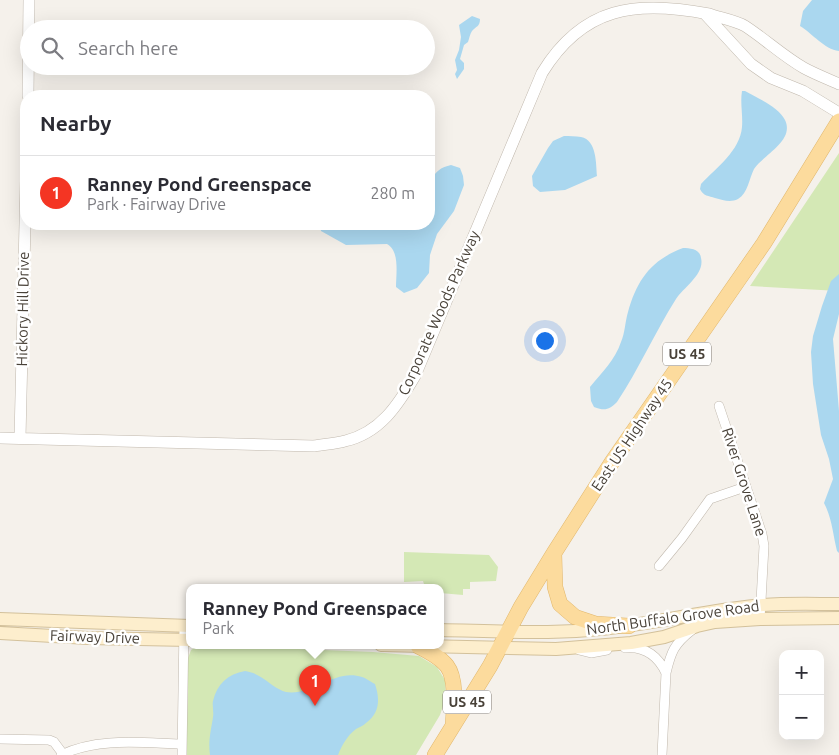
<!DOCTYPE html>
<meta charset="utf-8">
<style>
body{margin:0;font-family:Ubuntu,sans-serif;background:#f2f2f3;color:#2b2b33}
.controls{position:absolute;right:15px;bottom:15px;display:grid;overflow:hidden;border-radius:10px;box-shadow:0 5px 20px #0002}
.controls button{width:45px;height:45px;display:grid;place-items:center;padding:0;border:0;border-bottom:1px solid #e1e1e2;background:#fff;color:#2b2b33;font:25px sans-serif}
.you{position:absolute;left:544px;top:340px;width:18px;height:18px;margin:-12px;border:4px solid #fff;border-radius:50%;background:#1a73e8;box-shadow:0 0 0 8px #1a73e833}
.badge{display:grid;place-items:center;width:32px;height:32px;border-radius:50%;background:#f43523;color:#fff;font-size:16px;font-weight:700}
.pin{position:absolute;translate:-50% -41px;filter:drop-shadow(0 1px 2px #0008)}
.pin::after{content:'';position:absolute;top:26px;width:18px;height:15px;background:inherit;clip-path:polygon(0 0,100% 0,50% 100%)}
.popup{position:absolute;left:186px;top:584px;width:258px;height:65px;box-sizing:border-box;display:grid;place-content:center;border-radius:10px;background:#fff;filter:drop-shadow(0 1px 4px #0005);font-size:16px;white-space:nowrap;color:#7c7c81}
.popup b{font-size:19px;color:#2b2b33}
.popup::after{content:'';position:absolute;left:50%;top:100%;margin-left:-10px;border:10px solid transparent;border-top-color:#fff}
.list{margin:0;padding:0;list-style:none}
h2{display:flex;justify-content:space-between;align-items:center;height:65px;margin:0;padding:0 20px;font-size:21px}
h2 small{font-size:16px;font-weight:400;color:#7c7c81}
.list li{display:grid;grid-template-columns:32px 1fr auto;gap:15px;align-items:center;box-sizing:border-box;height:75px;padding:0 20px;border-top:1px solid #e1e1e2}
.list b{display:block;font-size:19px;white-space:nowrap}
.list p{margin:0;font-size:16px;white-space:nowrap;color:#7c7c81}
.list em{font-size:16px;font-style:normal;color:#7c7c81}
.icon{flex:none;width:28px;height:28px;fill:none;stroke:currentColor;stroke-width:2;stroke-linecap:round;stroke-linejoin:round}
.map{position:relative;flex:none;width:839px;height:755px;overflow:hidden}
.search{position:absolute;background:#fff;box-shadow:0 5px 20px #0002;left:20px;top:20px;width:415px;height:55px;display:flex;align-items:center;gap:12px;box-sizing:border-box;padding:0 18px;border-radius:28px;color:#7c7c81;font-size:19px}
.panel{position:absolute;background:#fff;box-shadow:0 5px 20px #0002;left:20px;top:90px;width:415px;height:140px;border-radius:20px}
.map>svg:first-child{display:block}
</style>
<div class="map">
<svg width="839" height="755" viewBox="0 0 839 755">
<rect width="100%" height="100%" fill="#f5f1eb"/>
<path fill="#d4e8b5" d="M 839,153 L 839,291 L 750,286 Z
M 404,552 L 489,555 L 498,567 L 496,581 L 470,582 L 470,589 L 463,589 L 463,595 L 440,593 L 440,587 L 425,587 L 423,581 L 404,582 Z
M 199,645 L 373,652 L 419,656 L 437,667 L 445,680 L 446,697 L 440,715 L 416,755 L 186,755 L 188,658 L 191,650 Z"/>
<path fill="#aad7ef" d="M 812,0 L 839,0 L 839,51 C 824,49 813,34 800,26 L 803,11 Z
M 472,16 L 480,19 C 480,27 476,26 472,31 C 470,34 469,39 468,42 L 464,45 L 460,59 L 464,63 L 464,69 L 457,79 L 455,74 L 457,70 L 455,60 L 459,50 L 461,37 L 459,25 Z
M 742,91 L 745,91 C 757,98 779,107 785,120 C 795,141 763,155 754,169 C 749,179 748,193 738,199 C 730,203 723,200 715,198 C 709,196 703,196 700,189 L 701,184 C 716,168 740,151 742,127 C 743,115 740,103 742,91 Z
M 564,136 C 569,136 576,136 581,137 C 597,140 596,164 597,176 L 565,190 L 540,192 L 533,186 L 532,176 L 548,148 L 553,141 Z
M 451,165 L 460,168 L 463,176 L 464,185 L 454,211 L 437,234 L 430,255 L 429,273 L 417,288 L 404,293 L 396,287 C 396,274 400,251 387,244 L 346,245 L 321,231 L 320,224 L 429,224 C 429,201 422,171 451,165 Z
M 683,248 C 690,248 700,249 701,258 C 705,274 684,287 676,299 C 655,332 639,369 617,402 C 609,410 605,411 594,407 L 591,401 L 590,387 C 602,372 615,360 621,342 C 625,333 625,322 628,312 C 637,280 651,260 683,248 Z
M 839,274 L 839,314 L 833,339 L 839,411 L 839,553 L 837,551 C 833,535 832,518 824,503 L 833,479 L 829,459 L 821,435 L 813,384 L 811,352 L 813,336 L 822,306 L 831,281 Z
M 245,671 C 249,672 255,673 259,676 C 268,681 277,690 286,692 C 313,696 335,668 362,677 C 366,678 371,682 375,684 C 380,699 380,713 366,723 C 363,726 359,727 356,729 C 347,736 342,745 338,755 L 210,755 C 208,740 211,731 213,717 C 214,712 212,706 213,701 C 217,684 228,674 245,671 Z"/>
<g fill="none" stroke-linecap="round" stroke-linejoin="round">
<defs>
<path id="minor" d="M 719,406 L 762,534 L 764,546 L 760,619
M 659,566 L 682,538 L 710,499 L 745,487
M 625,648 C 645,646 658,656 666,673 C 671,652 674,644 692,630
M 579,650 L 591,653 L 607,650
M 0,739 L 49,740 L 54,742 L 63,754
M 61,755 C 98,737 142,743 182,744
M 182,755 L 184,626
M 662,755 L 666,673"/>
<path id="tertiary" d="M 705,14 L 751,64 L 771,78 L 803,91 L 839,113
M 28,96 L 29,0
M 0,438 L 314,446 C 324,444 335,444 345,441 C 380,433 398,405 415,376 L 542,73 C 583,6 636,0 709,14 C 720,18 734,20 745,26 C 765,39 783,56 804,68 C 815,74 828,79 839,84
M 20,438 L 26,181"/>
<path id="secondary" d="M 0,619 L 190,626
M 440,630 C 490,631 539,634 589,630 C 647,626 704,610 763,605 C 788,603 814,604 839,604
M 0,633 L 88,638 L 190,640
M 381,645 L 556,649 L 631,643 L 664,637 L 697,626 L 715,622 L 760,619 L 839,618"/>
<path id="primary" d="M 554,553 L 555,587 L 560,604 L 575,617 L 596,624 L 629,626
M 418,646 C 428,651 440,657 447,666 C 457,679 454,709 453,725
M 435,755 L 490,666 L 521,607 L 554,553 L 612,462 L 764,243 L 839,121"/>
</defs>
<use href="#minor" stroke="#c0b8ad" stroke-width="10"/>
<use href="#tertiary" stroke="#c0b8ad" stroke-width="12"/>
<use href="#secondary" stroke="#d3c19b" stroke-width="14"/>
<use href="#primary" stroke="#e1b76c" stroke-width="16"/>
<use href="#minor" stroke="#fff" stroke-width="9"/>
<use href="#tertiary" stroke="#fff" stroke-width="11"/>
<use href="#secondary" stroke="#fdeecd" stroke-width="12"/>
<use href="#primary" stroke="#fcdb9d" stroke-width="15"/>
</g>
<g text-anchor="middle" stroke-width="5" stroke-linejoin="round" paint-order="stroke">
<g fill="#fff" stroke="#807b74" stroke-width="1">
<rect x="663" y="342.5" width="48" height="23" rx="4"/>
<rect x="443" y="690.5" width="48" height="23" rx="4"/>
</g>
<g font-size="14" font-weight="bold" fill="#494239">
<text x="687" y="359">US 45</text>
<text x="467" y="707">US 45</text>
</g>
<g font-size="15" fill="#494239" stroke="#fff">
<text transform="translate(23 309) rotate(-89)" y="5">Hickory Hill Drive</text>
<text transform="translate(439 313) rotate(-66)" y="5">Corporate Woods Parkway</text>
<text transform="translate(632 435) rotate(-56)" y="5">East US Highway 45</text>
<text transform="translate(744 482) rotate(72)" y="5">River Grove Lane</text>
<text transform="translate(673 618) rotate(-8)" y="5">North Buffalo Grove Road</text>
<text transform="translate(95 637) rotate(2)" y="5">Fairway Drive</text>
</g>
</g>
</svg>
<div class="controls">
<button>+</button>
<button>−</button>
</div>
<div class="you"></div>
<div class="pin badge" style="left:315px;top:706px">1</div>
<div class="popup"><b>Ranney Pond Greenspace</b>Park</div>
<div class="search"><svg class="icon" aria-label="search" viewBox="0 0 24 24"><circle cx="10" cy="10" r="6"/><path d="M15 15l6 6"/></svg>Search here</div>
<section class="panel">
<h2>Nearby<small></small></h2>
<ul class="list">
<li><span class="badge">1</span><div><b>Ranney Pond Greenspace</b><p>Park · Fairway Drive</p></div><em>280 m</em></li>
</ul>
</section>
</div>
